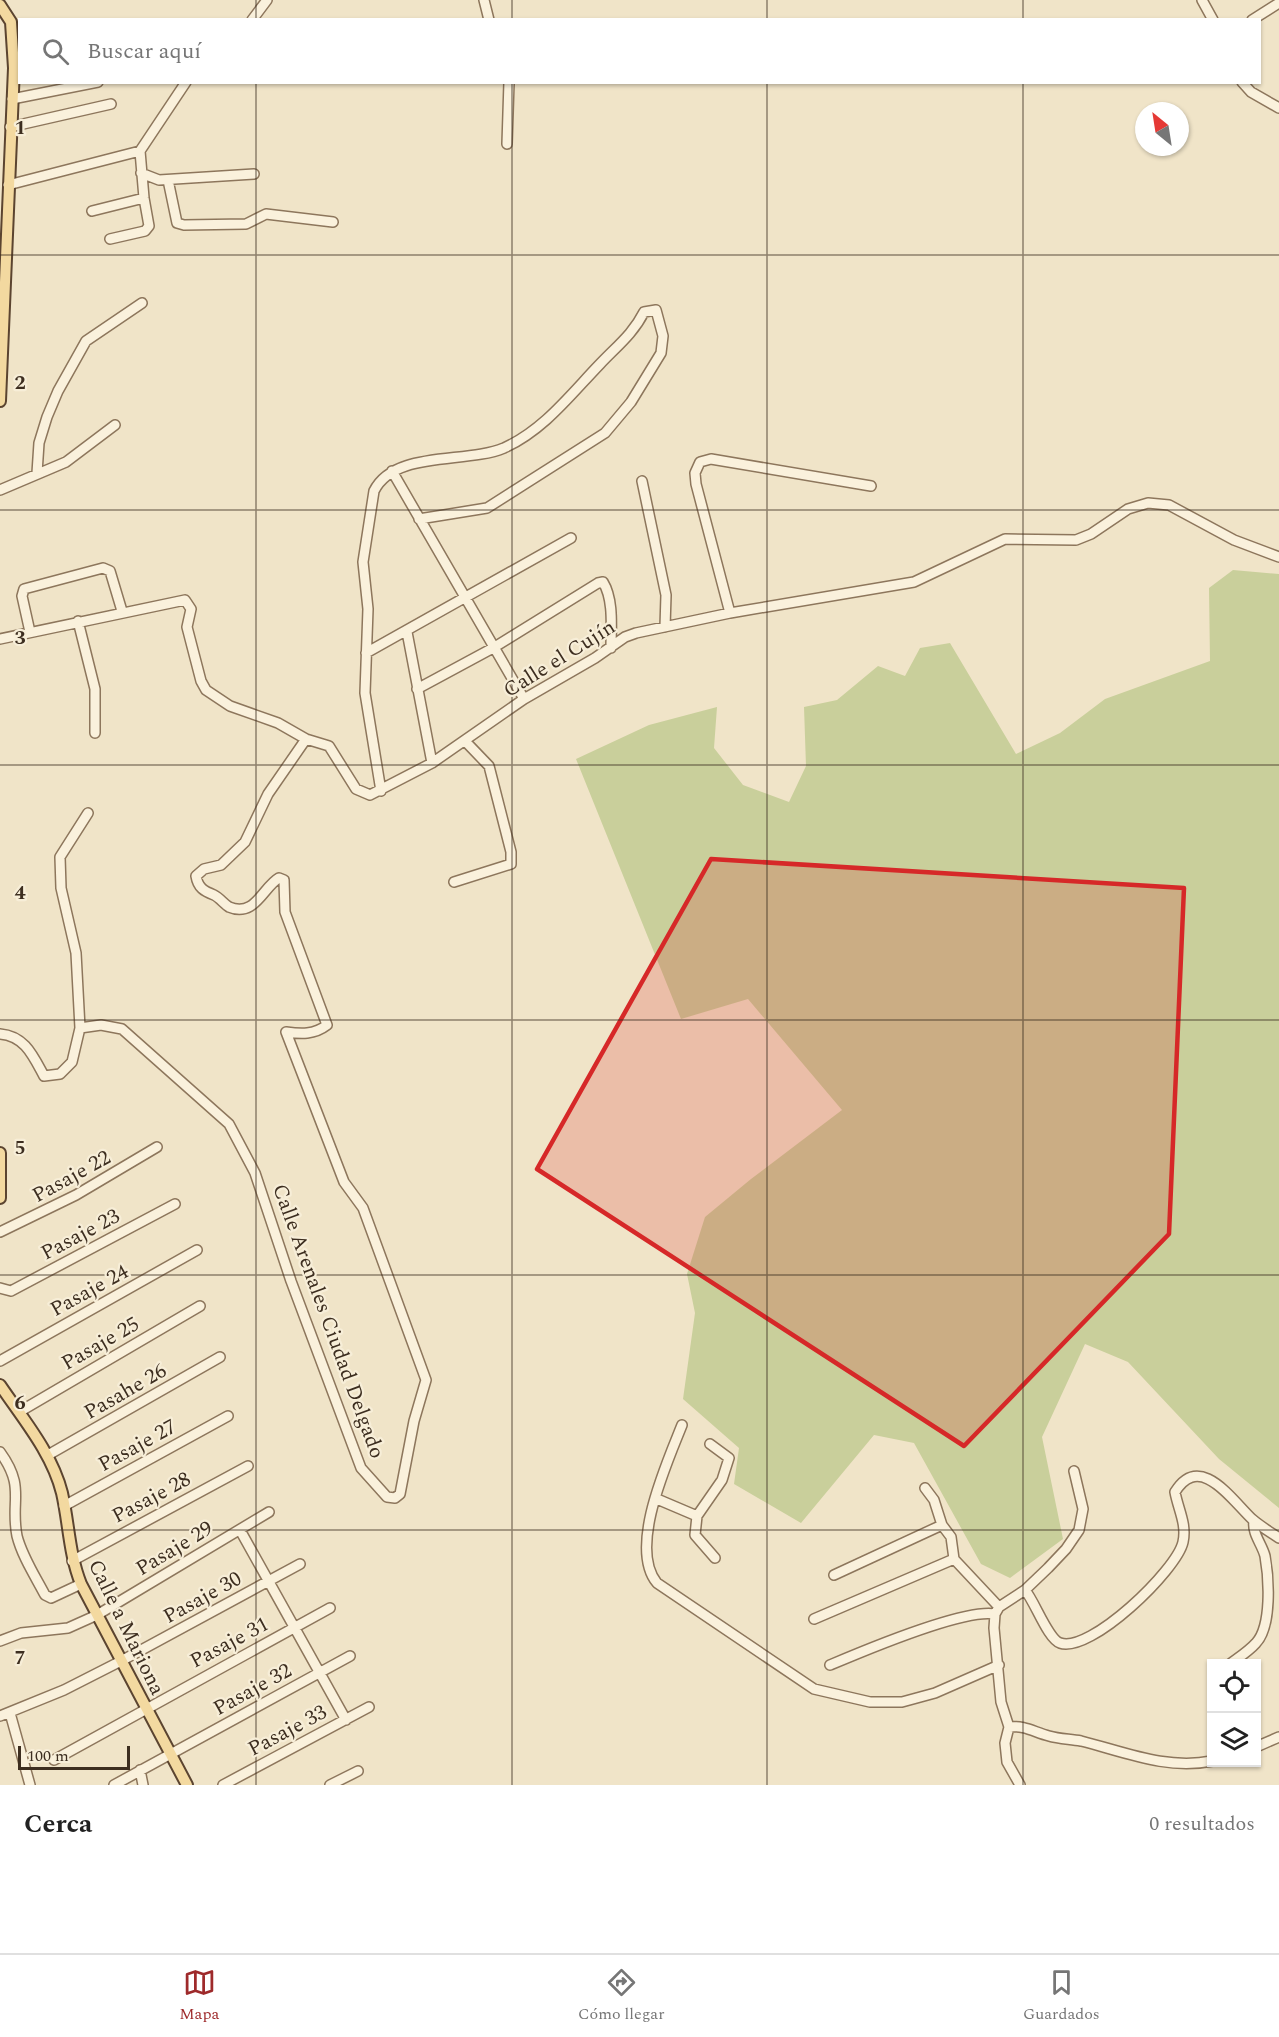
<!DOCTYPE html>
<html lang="es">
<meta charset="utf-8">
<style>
body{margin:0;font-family:Spectral,serif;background:#f2f2f2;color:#222}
.controls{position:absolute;right:18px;bottom:18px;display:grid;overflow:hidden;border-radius:0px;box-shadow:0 2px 4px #0004}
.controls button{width:54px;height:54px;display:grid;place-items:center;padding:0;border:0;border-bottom:2px solid #e0e0e0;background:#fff;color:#222;font:30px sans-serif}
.compass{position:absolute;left:1135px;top:102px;width:54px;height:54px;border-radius:50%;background:#fff;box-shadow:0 2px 4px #0004;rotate:330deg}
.scale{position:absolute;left:18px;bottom:15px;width:112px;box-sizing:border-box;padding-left:6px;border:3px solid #3d2e20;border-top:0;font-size:16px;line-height:21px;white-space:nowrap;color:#3d2e20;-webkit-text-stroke:4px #f7eed8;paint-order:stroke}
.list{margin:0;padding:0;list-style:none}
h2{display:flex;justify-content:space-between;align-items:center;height:78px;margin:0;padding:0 24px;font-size:26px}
h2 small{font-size:20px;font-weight:400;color:#767676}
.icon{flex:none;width:33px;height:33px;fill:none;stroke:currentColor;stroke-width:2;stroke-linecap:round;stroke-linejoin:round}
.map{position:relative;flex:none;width:1279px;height:1785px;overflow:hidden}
.search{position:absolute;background:#fff;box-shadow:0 2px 4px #0004;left:18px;right:18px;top:18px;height:66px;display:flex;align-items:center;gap:15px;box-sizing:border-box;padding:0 21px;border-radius:0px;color:#767676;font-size:22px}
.sheet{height:168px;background:#fff}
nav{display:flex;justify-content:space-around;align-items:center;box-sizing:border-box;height:84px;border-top:2px solid #e0e0e0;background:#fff;font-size:16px;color:#767676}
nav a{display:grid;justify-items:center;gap:3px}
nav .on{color:#9e2a2b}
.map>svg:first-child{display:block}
</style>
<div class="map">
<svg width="1279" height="1785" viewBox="0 0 1279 1785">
<rect width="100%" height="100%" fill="#f0e4c8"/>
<path fill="#c9cf9b" d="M 1233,570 L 1279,574 L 1279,1508 L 1219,1459 L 1128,1362 L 1085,1344 L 1042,1437 L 1063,1539 L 1010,1578 L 981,1564 L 914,1443 L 874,1435 L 801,1523 L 734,1484 L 739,1448 L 683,1399 L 695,1313 L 687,1274 L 705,1217 L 751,1179 L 842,1110 L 748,999 L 681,1019 L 576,759 L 649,725 L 717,707 L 714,748 L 743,785 L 789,802 L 806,766 L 804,707 L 837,700 L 878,666 L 905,676 L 920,648 L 950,643 L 1016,754 L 1060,733 L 1105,699 L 1210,661 L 1209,588 Z"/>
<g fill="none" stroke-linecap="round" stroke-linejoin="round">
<defs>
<path id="minor" d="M 484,0 L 489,20
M 1202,0 L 1213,20
M 252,20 L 267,0
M 1252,20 L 1279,3
M 1242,82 L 1251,92 L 1279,108
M 12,99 L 98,82
M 10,127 L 111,104
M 507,144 L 509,82
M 141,173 L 159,180 L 254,174
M 168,180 L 177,223 L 184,225 L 246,224 L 266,214 L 333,222
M 8,185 L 140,151
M 92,211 L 144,198
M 110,239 L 145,231 L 149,226 L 144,198 L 140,151 L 186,82
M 392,471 L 524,699
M 37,473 L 39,443 L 47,417 L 58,391 L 86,341 L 142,303
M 642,481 L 666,595 L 665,627
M 0,490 L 66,462 L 115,425
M 730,613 L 696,484 L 695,473 L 700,462 L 711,459 L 871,486
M 78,621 L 95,689 L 95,733
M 30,632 L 22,596 L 24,589 L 103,568 L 110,571 L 122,611
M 407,632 L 432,763
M 0,639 L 185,600 L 191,609 L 187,627 L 201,681 L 206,690 L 230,706 L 278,723 L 306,739 L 329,746 L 356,789 L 370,795 L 432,763 L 524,699 L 595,658 L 625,637 L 636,633 L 730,613 L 914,582 L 1005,539 L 1076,540 L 1091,534 L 1128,509 L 1148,503 L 1169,505 L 1234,540 L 1279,557
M 366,653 L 571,538
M 417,689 L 493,648 L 598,583 L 603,582 C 614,600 611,628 611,648
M 381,791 L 365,693 L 368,609 L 363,562 L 374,491 C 394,450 466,464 504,448 C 544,430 571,394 600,364 C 617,346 633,334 644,312 L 656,310 L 663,336 L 661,353 L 631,402 L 605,433 L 487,508 L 419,519
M 454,882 L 511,864 L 511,852 L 489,766 L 465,741
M 80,1028 L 101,1025 L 122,1029 L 229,1124 L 255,1173 L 291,1281 L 361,1468 L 387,1497 L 395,1498 L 400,1494 L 414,1421 L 426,1380 L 363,1208 L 344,1182 L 286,1032 C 301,1034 314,1035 327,1025 L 285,912 L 284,880 L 279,878 C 263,887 255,918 229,907 C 224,904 220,898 214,895 C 204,891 198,888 196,876 L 204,869 L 221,865 L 245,842 L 268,794 L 306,739
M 0,1034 C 25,1036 33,1056 44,1076 L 60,1074 L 72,1062 L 80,1028 L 76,953 L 61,888 L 60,857 L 88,813
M 0,1232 L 76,1195 L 157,1147
M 0,1288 L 11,1291 L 175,1204
M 0,1361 L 197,1250
M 19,1412 L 200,1306
M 682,1425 C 667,1463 628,1548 657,1583 L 814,1689 L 870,1702 L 902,1702 L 935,1693 L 999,1665
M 0,1452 C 26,1488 10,1500 17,1536 C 22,1556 35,1576 45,1595 L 51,1598 L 81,1584
M 48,1455 L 220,1357
M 925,1488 L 934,1500 L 942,1525 L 951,1537 L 954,1559 L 999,1607
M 657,1499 L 697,1516 L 695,1535 L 715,1558
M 64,1506 L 228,1416
M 697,1516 L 722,1480 L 729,1458 L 710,1444
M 240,1530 L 346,1720
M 72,1561 L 248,1466
M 834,1575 L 942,1525
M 1025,1590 C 1035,1602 1048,1639 1060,1643 C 1090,1654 1177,1570 1183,1542 C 1187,1524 1178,1509 1175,1492 C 1200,1452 1231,1499 1252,1519 C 1260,1526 1270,1532 1279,1538
M 814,1619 L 954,1559
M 0,1641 L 21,1633 L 68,1628 L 97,1615 L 269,1512
M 1230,1664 C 1238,1658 1249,1651 1256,1643 C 1272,1626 1269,1578 1265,1556 C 1262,1544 1252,1534 1254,1521
M 830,1665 C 863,1651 964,1608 995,1614
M 10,1713 L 30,1785
M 0,1716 L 64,1690 L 121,1661 L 300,1564
M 1009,1727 C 1024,1725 1034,1732 1049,1736 C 1059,1739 1070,1739 1081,1741 C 1125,1752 1166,1770 1212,1761
M 1256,1747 L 1279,1737
M 54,1760 L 330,1608
M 140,1770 L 143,1785
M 114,1785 L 350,1656
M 223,1785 L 369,1707
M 330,1785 L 358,1771
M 1020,1785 L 1007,1762 L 1005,1743 L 1009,1727 L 1001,1702 L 994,1628 L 995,1614 L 999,1607 L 1025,1590 L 1048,1568 L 1066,1549 L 1079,1530 L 1083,1509 L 1074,1471"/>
<path id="major" d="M 0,5 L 11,22 L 14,68 L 0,401
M 0,1153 L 0,1198
M 0,1385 C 23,1419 52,1453 62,1493 C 69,1524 69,1554 81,1584 L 187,1785"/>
</defs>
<use href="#minor" stroke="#8d765c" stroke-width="12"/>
<use href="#major" stroke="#5b4430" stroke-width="14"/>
<use href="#minor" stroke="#faf1dc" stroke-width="9"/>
<use href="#major" stroke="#f3d9a0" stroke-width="10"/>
</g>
<path fill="#d62828" fill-opacity="0.2" stroke="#d62828" stroke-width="4.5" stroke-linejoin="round" d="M 711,859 L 1184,888 L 1169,1234 L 964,1446 L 537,1169 Z"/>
<path fill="none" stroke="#3d2e20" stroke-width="1.5" stroke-opacity="0.55" d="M 256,0 L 256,20M 512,0 L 512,20M 767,0 L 767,20M 1023,0 L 1023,20M 256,82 L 256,1785M 512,82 L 512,1785M 767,82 L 767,1785M 1023,82 L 1023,1785M 0,255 L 1279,255M 0,510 L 1279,510M 0,765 L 1279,765M 0,1020 L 1279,1020M 0,1275 L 1279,1275M 0,1530 L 1279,1530"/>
<g text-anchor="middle" stroke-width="4.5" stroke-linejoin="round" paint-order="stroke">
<g font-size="21" fill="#3d2e20" stroke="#f7eed8">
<text transform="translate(559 658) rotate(-32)" y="7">Calle el Cujín</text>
<text transform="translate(71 1176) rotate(-29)" y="7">Pasaje 22</text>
<text transform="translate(80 1234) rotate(-28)" y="7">Pasaje 23</text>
<text transform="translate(89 1290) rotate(-29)" y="7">Pasaje 24</text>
<text transform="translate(329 1321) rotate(70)" y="7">Calle Arenales Ciudad Delgado</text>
<text transform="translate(100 1343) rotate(-30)" y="7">Pasaje 25</text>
<text transform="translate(125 1391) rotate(-30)" y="7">Pasahe 26</text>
<text transform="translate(137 1445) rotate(-29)" y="7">Pasaje 27</text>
<text transform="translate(151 1497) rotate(-28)" y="7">Pasaje 28</text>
<text transform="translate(174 1548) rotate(-31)" y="7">Pasaje 29</text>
<text transform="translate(202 1597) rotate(-29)" y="7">Pasaje 30</text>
<text transform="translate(127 1627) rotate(64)" y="7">Calle a Mariona</text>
<text transform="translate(229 1642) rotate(-28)" y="7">Pasaje 31</text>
<text transform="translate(252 1689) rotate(-29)" y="7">Pasaje 32</text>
<text transform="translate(287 1730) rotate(-28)" y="7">Pasaje 33</text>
</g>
</g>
<g font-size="20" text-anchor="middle" font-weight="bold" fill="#3d2e20" stroke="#f7eed8" stroke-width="4.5" stroke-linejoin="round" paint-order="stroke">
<text x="20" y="134">1</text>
<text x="20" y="389">2</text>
<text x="20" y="644">3</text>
<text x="20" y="899">4</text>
<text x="20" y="1154">5</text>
<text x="20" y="1409">6</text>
<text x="20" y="1664">7</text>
</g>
</svg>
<div class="controls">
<button><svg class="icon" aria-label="locate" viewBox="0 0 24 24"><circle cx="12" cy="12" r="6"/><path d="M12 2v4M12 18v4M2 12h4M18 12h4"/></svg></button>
<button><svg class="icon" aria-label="layers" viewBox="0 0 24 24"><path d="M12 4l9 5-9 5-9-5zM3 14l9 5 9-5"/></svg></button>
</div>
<svg class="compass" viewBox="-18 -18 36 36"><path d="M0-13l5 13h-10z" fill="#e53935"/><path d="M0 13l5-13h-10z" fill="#767676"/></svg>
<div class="scale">100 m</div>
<div class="search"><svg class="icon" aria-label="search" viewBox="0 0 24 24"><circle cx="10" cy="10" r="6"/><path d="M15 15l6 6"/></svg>Buscar aquí</div>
</div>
<section class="sheet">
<h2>Cerca<small>0 resultados</small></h2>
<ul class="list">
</ul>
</section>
<nav>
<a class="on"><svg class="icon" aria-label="map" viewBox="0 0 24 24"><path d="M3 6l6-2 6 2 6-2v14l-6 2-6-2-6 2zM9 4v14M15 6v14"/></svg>Mapa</a>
<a><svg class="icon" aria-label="directions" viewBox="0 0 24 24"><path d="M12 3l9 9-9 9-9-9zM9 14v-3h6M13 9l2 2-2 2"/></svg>Cómo llegar</a>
<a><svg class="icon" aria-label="saved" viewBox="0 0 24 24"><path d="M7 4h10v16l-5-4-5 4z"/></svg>Guardados</a>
</nav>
